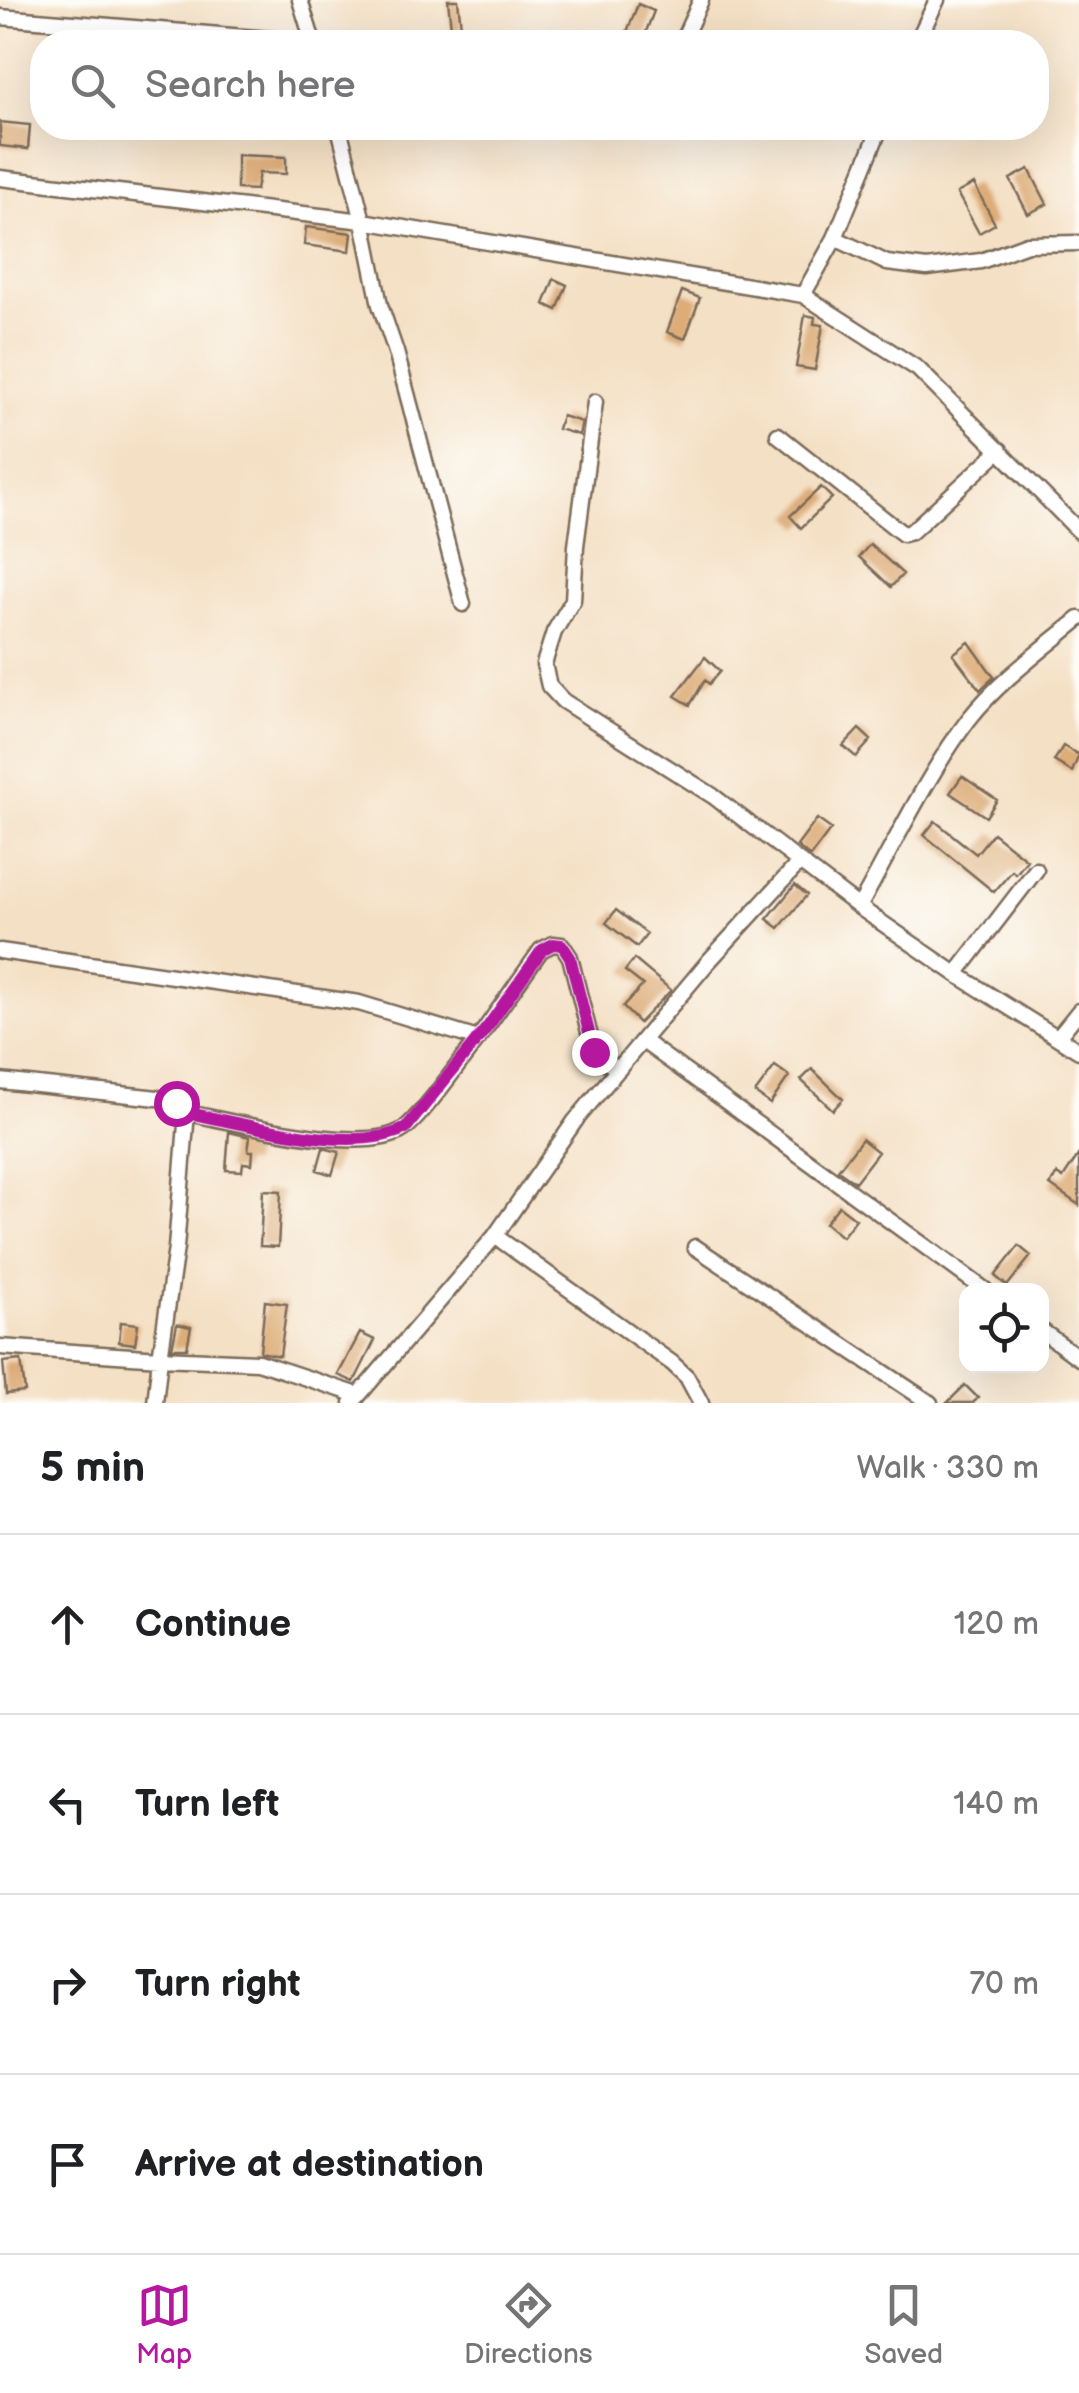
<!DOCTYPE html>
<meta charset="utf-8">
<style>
body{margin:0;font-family:"Balsamiq Sans",sans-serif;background:#f2f2f2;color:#202124}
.controls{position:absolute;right:30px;bottom:30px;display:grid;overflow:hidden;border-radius:20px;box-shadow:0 10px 40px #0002}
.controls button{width:90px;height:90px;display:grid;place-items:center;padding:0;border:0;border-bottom:2px solid #e0e0e0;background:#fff;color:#202124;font:50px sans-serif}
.stop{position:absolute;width:30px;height:30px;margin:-22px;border:8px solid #b5179e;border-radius:50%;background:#fff}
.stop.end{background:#b5179e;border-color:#fff;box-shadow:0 2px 10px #0008}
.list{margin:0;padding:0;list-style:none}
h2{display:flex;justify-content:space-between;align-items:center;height:130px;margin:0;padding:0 40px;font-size:42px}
h2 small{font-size:32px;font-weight:400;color:#757577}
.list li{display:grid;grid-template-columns:65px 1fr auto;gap:30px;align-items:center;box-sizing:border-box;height:180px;padding:0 40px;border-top:2px solid #e0e0e0}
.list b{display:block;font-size:38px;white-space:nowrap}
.list em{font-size:32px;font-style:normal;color:#757577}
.icon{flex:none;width:55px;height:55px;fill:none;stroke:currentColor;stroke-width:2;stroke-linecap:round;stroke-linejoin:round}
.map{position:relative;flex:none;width:1079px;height:1403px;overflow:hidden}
.search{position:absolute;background:#fff;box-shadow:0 10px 40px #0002;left:30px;right:30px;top:30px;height:110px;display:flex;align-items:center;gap:25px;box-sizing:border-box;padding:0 35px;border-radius:40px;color:#757577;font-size:38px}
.sheet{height:850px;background:#fff}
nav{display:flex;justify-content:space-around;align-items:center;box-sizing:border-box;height:140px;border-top:2px solid #e0e0e0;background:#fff;font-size:28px;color:#757577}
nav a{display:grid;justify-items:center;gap:5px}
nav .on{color:#b5179e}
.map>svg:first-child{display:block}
</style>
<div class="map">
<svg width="1079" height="1403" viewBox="0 0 1079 1403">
<rect width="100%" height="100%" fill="#fdfcf7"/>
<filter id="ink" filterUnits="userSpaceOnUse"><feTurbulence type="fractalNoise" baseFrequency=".01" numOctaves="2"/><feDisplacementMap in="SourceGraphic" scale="20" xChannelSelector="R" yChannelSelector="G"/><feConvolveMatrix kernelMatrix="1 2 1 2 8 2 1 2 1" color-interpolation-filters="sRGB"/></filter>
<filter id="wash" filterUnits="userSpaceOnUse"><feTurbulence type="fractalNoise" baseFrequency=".0048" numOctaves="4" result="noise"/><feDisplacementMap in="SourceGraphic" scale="40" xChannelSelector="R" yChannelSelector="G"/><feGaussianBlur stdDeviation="2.25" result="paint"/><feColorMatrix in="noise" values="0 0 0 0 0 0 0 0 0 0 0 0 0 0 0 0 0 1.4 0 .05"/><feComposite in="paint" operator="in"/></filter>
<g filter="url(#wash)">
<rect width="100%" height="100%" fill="#f4e0c5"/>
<g id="blocks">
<path fill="#ddac77" d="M 448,0 L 458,0 L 462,36 L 452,37 Z
M 638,4 L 654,11 L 642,42 L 623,42 Z
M 0,122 L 30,125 L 28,149 L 0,146 Z
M 237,155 L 286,157 L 286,174 L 259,173 L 256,190 L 237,189 Z
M 1029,169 L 1047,204 L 1028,214 L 1010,179 Z
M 974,184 L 995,224 L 979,233 L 957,193 Z
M 306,227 L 352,233 L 350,251 L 304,245 Z
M 554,279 L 567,285 L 557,310 L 544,304 Z
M 682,291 L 700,298 L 685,339 L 667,332 Z
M 805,315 L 815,317 L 814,324 L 823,325 L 815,370 L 796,367 Z
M 562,416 L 582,422 L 579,435 L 558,429 Z
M 821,487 L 832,498 L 801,528 L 790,516 Z
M 870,544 L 903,574 L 891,587 L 859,557 Z
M 969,642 L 994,677 L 980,690 L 953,654 Z
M 705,657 L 720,671 L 709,684 L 705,680 L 690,705 L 675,696 Z
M 859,729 L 871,740 L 856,757 L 843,746 Z
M 1063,746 L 1079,755 L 1072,772 L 1054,761 Z
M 962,776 L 997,800 L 986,817 L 950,793 Z
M 817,819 L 831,829 L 810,857 L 797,846 Z
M 935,821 L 976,854 L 993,833 L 1027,860 L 1016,874 L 1012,871 L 994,892 L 924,835 Z
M 795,885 L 807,895 L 779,928 L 767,919 Z
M 616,910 L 647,934 L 637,947 L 606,923 Z
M 634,959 L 671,990 L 639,1023 L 623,1007 L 643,985 L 625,971 Z
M 775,1066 L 789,1076 L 770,1104 L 755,1093 Z
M 812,1069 L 843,1099 L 833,1110 L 801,1080 Z
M 229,1132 L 250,1137 L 248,1151 L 253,1151 L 252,1164 L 243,1163 L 242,1171 L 226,1170 Z
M 862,1139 L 878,1152 L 855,1182 L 838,1170 Z
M 323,1148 L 339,1152 L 332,1175 L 317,1170 Z
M 1079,1154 L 1079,1205 L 1050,1185 L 1057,1174 L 1063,1178 Z
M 263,1190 L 281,1191 L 278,1247 L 260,1246 Z
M 839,1206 L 856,1219 L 842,1237 L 825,1223 Z
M 1019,1246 L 1031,1256 L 1007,1286 L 995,1276 Z
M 265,1301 L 287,1304 L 280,1356 L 260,1352 Z
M 121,1322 L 138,1324 L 135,1344 L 119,1342 Z
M 177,1324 L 191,1327 L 187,1348 L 172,1348 Z
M 360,1333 L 375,1340 L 354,1382 L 338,1375 Z
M 21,1360 L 25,1392 L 6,1394 L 3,1362 Z
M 965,1385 L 978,1398 L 973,1403 L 947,1403 Z"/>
</g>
</g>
<g filter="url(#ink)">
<use href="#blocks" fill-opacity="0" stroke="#7c6a58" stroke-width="2.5"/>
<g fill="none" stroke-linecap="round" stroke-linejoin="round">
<defs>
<path id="street" d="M 300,0 L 313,42
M 0,17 L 307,42
M 682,42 L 701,0
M 917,42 L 937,0
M 339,128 L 363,221 L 380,305 L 396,352 L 463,604
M 0,178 L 363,221 L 803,295 L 918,369 L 1079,531
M 835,238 L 887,263 L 927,268 L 981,261 L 1027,244 L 1079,243
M 803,295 L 835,238 L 880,128
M 595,402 L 576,546 L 573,600 L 554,632 L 544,664 L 549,686 L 563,701 L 713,796 L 859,907 L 956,974 L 1079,1051
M 778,435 L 903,534 L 911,532 L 1000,450
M 859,907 C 894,845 926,776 969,719 C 999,681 1042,650 1079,619
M 0,951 L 359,1003 L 478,1039 L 541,950 L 553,944 L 562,945 L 570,957 L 594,1052 L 604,1061 L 619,1069
M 956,974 L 1036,870
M 1058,1037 L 1079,1011
M 643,1041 L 985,1290
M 0,1081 L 167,1099 C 180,1105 183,1111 186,1124 L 176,1248 L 160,1358 L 258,1362 L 358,1395
M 183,1112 C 232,1121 365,1157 404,1129 C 424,1114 460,1061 478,1039
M 495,1236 L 672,1363 L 687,1377 L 701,1403
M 695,1247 L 930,1403
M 1042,1331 L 1079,1358
M 0,1347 L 160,1358 L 155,1403
M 352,1403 L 495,1236 L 575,1121 L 708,962 L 800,862"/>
</defs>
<use href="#street" stroke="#7c6a58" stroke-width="19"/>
<use href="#street" stroke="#fff" stroke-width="14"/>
</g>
</g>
<g fill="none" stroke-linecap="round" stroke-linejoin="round" filter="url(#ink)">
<path stroke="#b5179e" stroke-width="12" d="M 176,1103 L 183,1112 C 243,1123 352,1156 406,1128 L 489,1025 L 542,950 L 553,944 L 562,945 L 570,957 L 594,1052"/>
</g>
</svg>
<div class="controls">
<button><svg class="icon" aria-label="locate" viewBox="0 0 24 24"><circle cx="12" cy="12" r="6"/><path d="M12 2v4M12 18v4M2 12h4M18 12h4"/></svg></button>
</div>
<div class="stop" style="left:176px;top:1103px"></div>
<div class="stop end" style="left:594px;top:1052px"></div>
<div class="search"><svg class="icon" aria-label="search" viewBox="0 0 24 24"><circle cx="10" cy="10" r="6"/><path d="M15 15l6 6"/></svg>Search here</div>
</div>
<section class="sheet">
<h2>5 min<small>Walk · 330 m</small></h2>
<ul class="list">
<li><svg class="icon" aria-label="ahead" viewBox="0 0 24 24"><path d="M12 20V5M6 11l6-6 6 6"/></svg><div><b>Continue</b></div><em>120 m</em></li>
<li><svg class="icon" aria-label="left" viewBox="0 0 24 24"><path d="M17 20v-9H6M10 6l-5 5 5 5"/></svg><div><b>Turn left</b></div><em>140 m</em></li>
<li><svg class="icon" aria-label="right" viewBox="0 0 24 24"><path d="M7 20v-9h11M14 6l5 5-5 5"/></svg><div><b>Turn right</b></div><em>70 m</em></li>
<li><svg class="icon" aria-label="arrive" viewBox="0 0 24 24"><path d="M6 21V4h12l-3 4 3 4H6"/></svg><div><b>Arrive at destination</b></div></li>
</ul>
</section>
<nav>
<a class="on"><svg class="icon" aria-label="map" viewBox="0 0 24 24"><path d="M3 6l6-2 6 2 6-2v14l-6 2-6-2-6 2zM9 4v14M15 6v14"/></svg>Map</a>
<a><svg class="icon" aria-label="directions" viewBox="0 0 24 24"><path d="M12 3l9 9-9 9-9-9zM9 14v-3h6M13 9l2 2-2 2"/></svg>Directions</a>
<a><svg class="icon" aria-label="saved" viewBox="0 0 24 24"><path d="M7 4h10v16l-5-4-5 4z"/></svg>Saved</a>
</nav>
